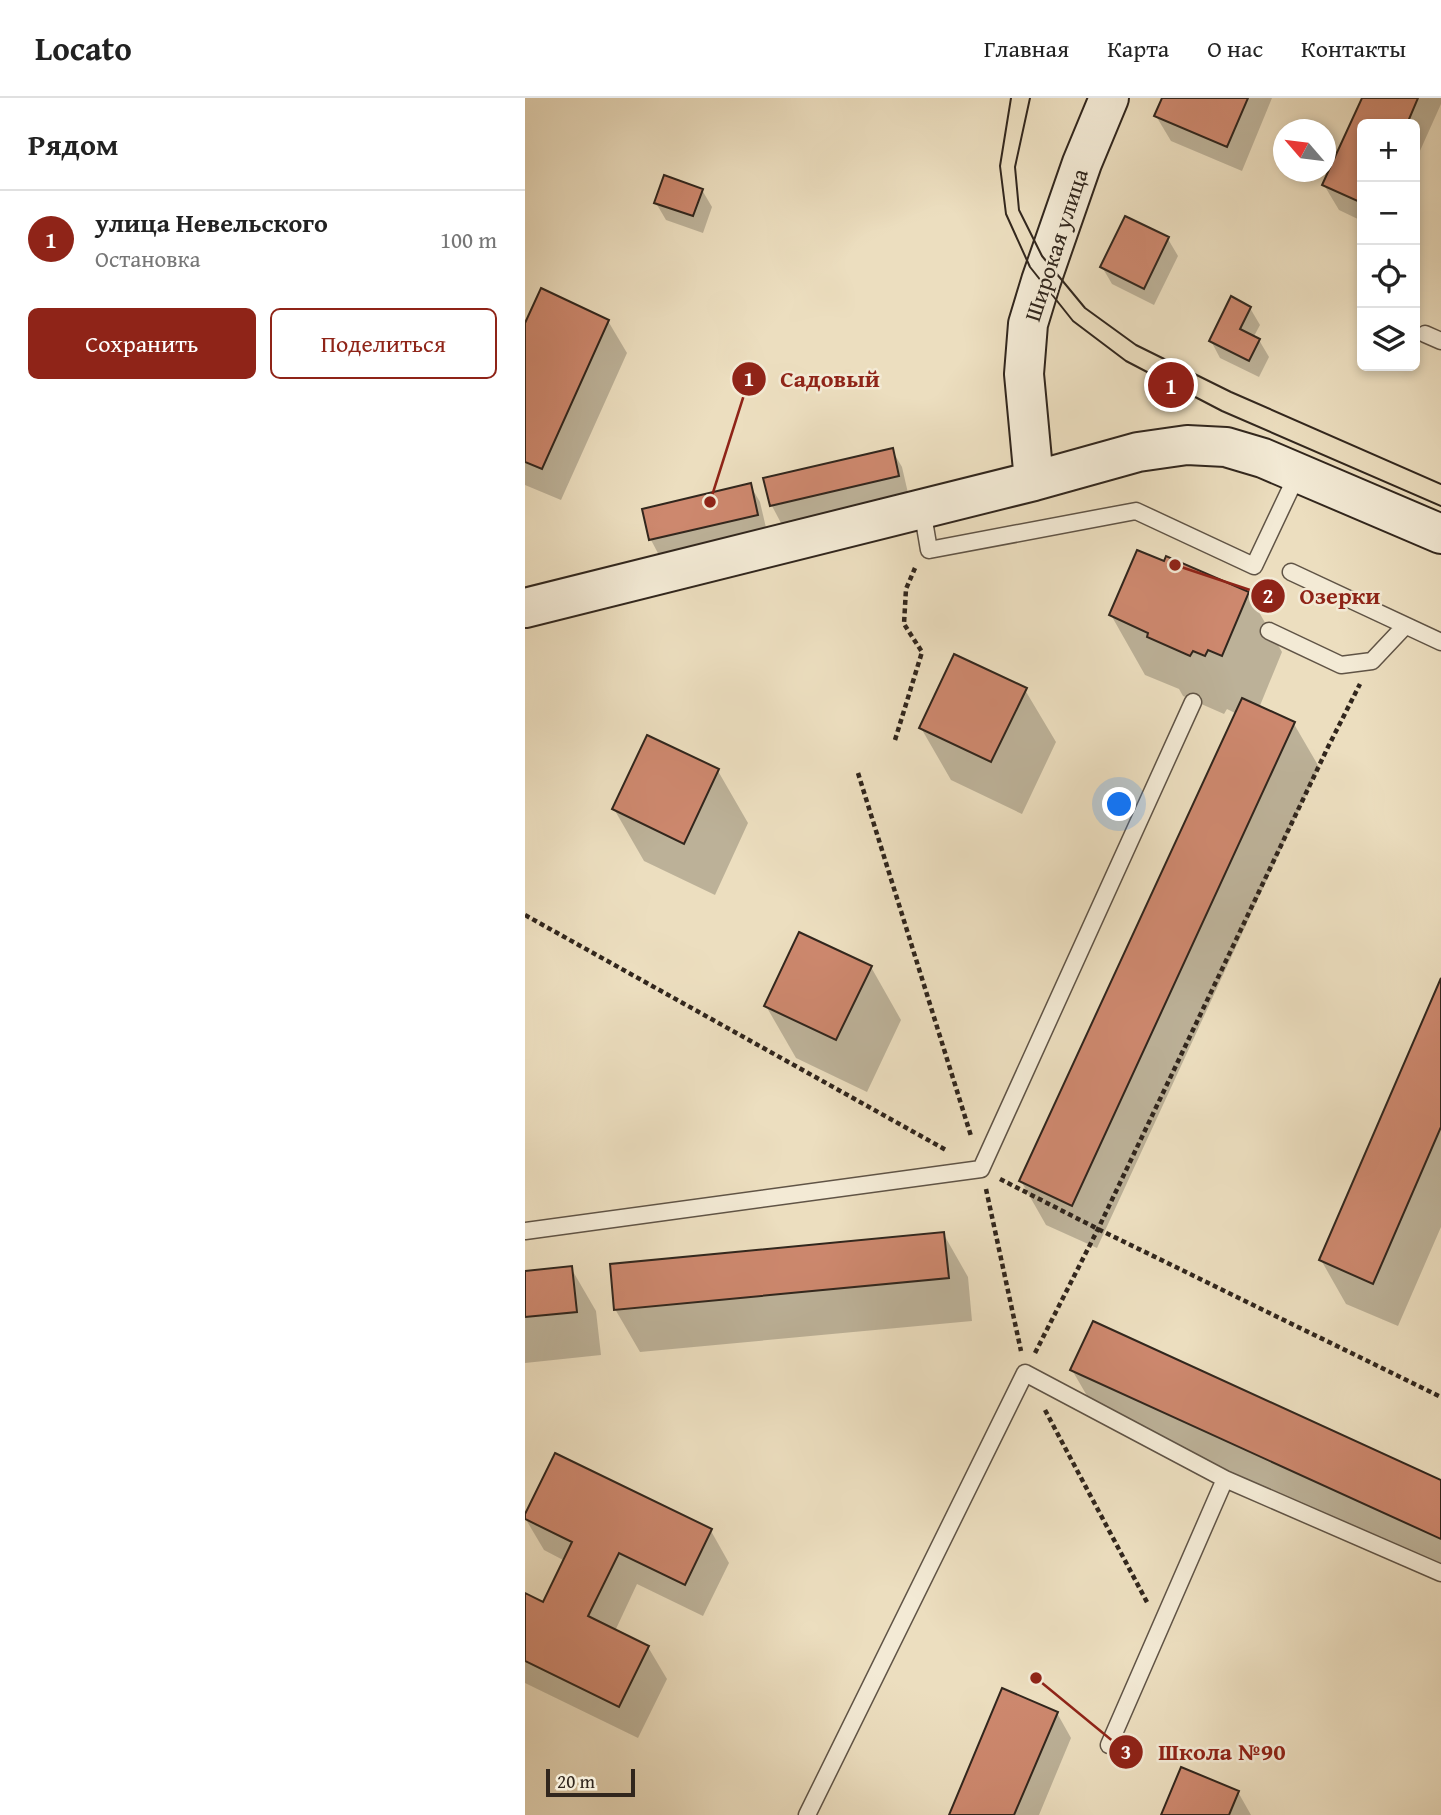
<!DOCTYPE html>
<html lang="ru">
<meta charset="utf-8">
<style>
body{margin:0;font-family:"Gentium Book Plus",serif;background:#f6f6f6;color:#222}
.controls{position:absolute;right:21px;top:21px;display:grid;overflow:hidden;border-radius:10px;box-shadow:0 4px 10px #0003}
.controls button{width:63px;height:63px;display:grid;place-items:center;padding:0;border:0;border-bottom:2px solid #e0e0e0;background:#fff;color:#222;font:35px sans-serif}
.compass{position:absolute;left:748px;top:21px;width:63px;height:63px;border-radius:50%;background:#fff;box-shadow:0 4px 10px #0003;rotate:298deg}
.scale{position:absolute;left:21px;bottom:18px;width:89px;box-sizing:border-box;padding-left:7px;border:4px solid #31261d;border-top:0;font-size:19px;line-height:24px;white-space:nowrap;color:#31261d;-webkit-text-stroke:5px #f3ead5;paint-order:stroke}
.you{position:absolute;left:595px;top:707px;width:24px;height:24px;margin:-18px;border:5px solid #fff;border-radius:50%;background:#1a73e8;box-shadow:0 0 0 10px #1a73e833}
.badge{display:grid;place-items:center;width:46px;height:46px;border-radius:50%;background:#8f2418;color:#fff;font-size:23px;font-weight:700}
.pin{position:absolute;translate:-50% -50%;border:4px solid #fff;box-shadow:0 2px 7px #0006}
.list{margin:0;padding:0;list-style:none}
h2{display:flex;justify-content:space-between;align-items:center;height:91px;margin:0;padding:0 28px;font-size:30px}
h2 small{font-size:23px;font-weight:400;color:#767676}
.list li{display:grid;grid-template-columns:46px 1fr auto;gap:21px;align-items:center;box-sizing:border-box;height:98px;padding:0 28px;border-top:2px solid #e0e0e0}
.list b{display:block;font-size:26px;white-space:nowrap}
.list p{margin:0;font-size:23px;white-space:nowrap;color:#767676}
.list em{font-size:23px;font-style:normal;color:#767676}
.actions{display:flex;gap:14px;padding:21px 28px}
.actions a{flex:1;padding:16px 0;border:2px solid #8f2418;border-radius:10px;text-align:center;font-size:24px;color:#8f2418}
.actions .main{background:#8f2418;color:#fff}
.icon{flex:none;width:38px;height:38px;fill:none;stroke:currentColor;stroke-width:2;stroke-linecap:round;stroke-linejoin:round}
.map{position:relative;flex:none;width:916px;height:1717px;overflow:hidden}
header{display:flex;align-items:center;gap:42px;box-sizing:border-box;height:98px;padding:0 35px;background:#fff;border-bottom:2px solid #e0e0e0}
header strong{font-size:33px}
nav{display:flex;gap:38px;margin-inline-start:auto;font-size:24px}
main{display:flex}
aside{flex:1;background:#fff}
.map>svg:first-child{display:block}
</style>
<header>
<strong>Locato</strong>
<nav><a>Главная</a><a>Карта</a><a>О нас</a><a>Контакты</a></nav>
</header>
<main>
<aside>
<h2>Рядом<small></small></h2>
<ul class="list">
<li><span class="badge">1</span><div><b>улица Невельского</b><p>Остановка</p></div><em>100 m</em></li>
</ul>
<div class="actions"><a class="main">Сохранить</a><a>Поделиться</a></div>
</aside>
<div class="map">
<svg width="916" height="1717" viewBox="0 0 916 1717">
<rect width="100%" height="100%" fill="#ecdebf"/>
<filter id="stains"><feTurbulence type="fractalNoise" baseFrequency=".00286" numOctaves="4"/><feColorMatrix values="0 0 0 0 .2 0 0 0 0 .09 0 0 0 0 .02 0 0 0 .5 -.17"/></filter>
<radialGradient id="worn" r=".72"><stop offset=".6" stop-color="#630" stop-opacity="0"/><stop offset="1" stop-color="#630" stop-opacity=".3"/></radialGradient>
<path fill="#0003" d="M 639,0 L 747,0 L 717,73 L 646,43 L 631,18 Z
M 839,0 L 916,0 L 916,6 L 890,64 L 890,26 L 837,26 L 837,123 L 814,112 L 799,87 Z
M 177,92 L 187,109 L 178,135 L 141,122 L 131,105 Z
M 643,141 L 653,158 L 629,207 L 587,186 L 577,169 Z
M 725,210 L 735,227 L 728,240 L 734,242 L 744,259 L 734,279 L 695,260 L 686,243 Z
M 83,223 L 102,255 L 36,402 L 0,387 L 0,229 Z
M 367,352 L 377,369 L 383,395 L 256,425 L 247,408 Z
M 225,387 L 235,404 L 242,434 L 135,459 L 126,442 L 119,412 Z
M 723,495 L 757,554 L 734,610 L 769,626 L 794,669 L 572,1150 L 521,1127 L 496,1083 L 712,616 L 702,611 L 699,616 L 658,598 L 654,591 L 620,577 L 586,517 Z
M 500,592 L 531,644 L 497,716 L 426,682 L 396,630 Z
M 193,673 L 223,725 L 190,797 L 119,763 L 89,711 Z
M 346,869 L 376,922 L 342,994 L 271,960 L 241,908 Z
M 916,885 L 916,1129 L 873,1228 L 821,1206 L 796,1162 Z
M 418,1135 L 443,1179 L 447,1223 L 115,1254 L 90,1211 Z
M 46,1170 L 71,1213 L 76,1257 L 0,1265 L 0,1174 Z
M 547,1272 L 916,1384 L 916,1472 L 572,1315 Z
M 0,1420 L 186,1433 L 204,1465 L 178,1518 L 112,1486 L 90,1533 L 123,1549 L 142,1581 L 113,1640 L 0,1585 L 0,1497 L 19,1506 L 40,1463 L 19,1452 Z
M 532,1615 L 546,1640 L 514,1717 L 426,1717 Z
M 713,1694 L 726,1717 L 638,1717 Z"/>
<path fill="#cd886e" stroke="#31261d" stroke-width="2" d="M 637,0 L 723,0 L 702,49 L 629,18 Z
M 837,0 L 893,0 L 882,26 L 837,26 L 837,105 L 797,87 Z
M 139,77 L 178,91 L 168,118 L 129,105 Z
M 600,118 L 644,139 L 619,191 L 575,169 Z
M 16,190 L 84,222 L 17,371 L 0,364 L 0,225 Z
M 706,198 L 726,209 L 715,231 L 735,241 L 724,263 L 684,243 Z
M 368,350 L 374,378 L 245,408 L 238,380 Z
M 226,385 L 233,417 L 124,442 L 117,411 Z
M 612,452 L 639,463 L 641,458 L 724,494 L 697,558 L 683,552 L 680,558 L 668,553 L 665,558 L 622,539 L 623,535 L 584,517 Z
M 429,556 L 502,590 L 466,664 L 394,630 Z
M 717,600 L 770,624 L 547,1108 L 494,1083 Z
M 122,637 L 194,671 L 159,746 L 87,711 Z
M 274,834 L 347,868 L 311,942 L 239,908 Z
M 916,880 L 916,1029 L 848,1186 L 794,1162 Z
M 419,1134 L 424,1180 L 89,1212 L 85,1166 Z
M 47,1168 L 52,1214 L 0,1219 L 0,1173 Z
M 568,1223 L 916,1382 L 916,1441 L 545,1272 Z
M 30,1355 L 187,1431 L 160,1487 L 94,1455 L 63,1518 L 124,1548 L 94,1609 L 0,1563 L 0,1495 L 18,1504 L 47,1444 L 0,1421 L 0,1416 Z
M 477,1590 L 533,1614 L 489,1717 L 424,1717 Z
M 656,1669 L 714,1693 L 704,1717 L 636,1717 Z"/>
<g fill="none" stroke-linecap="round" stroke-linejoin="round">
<defs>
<path id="lane" d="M 900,236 L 916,243
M 397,411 L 404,452 L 611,413 L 729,468 L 773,375
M 766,474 L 916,544
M 744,533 L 816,567 L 847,563 L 880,528
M 0,1133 L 456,1071 L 668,604
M 584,1647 L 700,1381
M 282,1717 L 500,1275 L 700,1381 L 916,1475"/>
<path id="secondary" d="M 509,383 L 499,276 L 503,226 L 516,183 L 557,65 L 584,0
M 0,510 L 509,383 L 613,354 L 662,347 L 701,349 L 738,360 L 916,436"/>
</defs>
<use href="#lane" stroke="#605446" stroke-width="19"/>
<use href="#secondary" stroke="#31261d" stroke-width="42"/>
<path stroke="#31261d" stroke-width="4.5" stroke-dasharray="5 3.5" stroke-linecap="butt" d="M 370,642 L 397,554 L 379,526 L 381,491 L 390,470
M 333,675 L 446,1038
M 0,817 L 421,1052
M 475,1081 L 573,1131 L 916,1299
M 461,1091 L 496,1253
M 510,1255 L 573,1131 L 803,649 L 835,586
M 520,1312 L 623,1506"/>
<use href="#lane" stroke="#f3ead5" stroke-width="16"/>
<use href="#secondary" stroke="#f3ead5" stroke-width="38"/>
<path stroke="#31261d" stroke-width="2" d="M 486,0 L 475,68 L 481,116 L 505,169 L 548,223 L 601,263 L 697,313 L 916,408
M 505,0 L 490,69 L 494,112 L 517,158 L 560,210 L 611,247 L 706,294 L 916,386"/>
</g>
<g text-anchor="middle" stroke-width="5" stroke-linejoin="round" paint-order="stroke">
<g font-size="23" fill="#31261d" stroke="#f3ead5">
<text transform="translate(531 147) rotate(-72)" y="8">Широкая улица</text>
</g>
</g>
<path fill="none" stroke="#8f2418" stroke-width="2.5" d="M185 404L224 281M650 467L743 498M511 1580L601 1654"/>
<g fill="#8f2418" stroke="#f3ead5" stroke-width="2.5">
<circle cx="185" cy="404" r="7"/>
<circle cx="650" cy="467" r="7"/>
<circle cx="511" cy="1580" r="7"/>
<circle cx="224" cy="281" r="18"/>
<circle cx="743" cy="498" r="18"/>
<circle cx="601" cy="1654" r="18"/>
</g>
<g font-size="21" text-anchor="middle" font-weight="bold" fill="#fff">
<text x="224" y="288">1</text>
<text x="743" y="505">2</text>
<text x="601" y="1661">3</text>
</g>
<g font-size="24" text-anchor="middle" font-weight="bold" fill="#8f2418" stroke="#f3ead5" stroke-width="5" stroke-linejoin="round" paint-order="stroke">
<text x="305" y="289">Садовый</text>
<text x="815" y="506">Озерки</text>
<text x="697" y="1662">Школа №90</text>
</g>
<rect width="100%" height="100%" filter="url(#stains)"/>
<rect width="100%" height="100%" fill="url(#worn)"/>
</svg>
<div class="controls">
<button>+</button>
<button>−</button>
<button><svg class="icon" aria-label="locate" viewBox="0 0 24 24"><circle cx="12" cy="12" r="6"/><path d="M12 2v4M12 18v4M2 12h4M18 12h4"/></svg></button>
<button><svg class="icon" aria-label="layers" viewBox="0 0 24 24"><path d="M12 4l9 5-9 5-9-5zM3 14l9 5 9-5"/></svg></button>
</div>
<svg class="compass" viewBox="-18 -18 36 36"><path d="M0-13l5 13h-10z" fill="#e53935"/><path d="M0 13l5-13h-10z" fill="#767676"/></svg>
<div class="scale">20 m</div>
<div class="you"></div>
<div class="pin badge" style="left:646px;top:287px">1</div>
</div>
</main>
